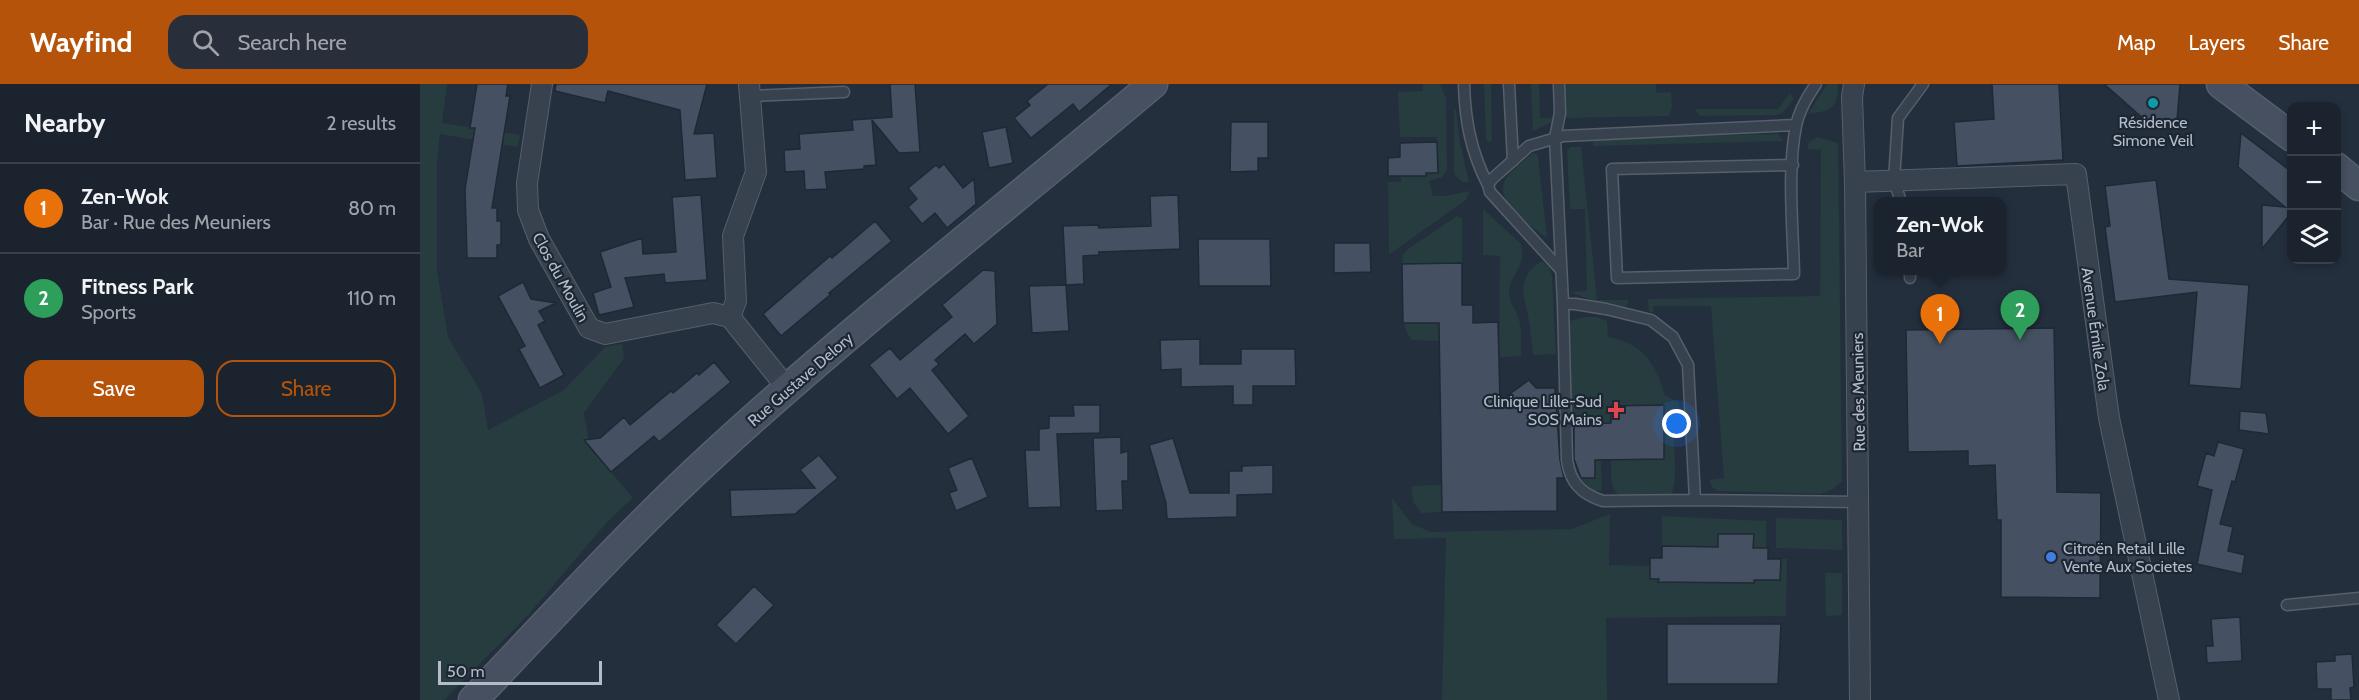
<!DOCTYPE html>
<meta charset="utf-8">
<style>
body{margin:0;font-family:Cabin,sans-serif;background:#282f3a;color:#f1f3f6}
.controls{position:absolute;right:18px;top:18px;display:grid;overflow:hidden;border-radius:12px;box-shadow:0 3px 9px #0003}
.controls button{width:54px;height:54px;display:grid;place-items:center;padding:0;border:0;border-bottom:2px solid #39404a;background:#1b232e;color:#f1f3f6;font:30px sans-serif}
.scale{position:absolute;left:18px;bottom:15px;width:164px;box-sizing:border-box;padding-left:6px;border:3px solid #b4bcc9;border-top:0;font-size:16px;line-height:21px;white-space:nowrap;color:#b4bcc9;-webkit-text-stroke:4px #1d2633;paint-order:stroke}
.you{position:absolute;left:1257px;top:340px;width:21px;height:21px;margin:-15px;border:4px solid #fff;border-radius:50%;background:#1a73e8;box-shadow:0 0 0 9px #1a73e833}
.badge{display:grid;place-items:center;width:39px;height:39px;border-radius:50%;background:#b45309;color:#fff;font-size:20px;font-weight:700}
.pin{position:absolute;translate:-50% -50px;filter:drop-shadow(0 2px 3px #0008)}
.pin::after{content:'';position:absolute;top:32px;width:21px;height:18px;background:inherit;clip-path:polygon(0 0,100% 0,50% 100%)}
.popup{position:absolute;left:1454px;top:113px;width:132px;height:78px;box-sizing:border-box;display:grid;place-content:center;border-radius:12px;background:#1b232e;filter:drop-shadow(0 2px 4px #0005);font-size:20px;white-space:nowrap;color:#a0a4aa}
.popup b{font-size:22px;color:#f1f3f6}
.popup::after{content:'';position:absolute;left:50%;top:100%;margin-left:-12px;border:12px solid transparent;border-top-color:#1b232e}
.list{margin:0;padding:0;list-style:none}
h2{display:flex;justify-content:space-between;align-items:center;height:78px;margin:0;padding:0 24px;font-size:26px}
h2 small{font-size:20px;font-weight:400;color:#a0a4aa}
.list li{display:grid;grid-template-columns:39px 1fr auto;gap:18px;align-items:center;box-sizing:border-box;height:90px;padding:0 24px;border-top:2px solid #39404a}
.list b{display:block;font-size:22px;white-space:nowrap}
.list p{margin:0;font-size:20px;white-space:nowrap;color:#a0a4aa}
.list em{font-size:20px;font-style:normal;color:#a0a4aa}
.actions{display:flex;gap:12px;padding:18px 24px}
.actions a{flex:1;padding:14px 0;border:2px solid #b45309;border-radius:18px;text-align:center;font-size:21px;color:#b45309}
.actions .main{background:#b45309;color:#fff}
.icon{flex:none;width:33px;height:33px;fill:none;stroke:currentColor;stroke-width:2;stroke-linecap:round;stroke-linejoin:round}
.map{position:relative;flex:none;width:1939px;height:616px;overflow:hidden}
header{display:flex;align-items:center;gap:36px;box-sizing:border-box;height:84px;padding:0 30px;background:#b45309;color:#fff}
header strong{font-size:28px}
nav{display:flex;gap:33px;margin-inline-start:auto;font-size:21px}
.search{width:420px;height:54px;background:#282f3a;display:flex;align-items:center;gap:15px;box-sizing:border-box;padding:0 21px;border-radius:18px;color:#a0a4aa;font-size:22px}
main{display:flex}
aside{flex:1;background:#1b232e}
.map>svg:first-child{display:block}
</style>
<header>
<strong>Wayfind</strong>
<div class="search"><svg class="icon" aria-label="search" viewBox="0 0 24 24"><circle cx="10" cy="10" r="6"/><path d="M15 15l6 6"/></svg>Search here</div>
<nav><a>Map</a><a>Layers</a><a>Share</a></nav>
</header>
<main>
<aside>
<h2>Nearby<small>2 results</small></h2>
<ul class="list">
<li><span class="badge" style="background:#e8710a">1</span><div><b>Zen-Wok</b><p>Bar · Rue des Meuniers</p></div><em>80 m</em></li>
<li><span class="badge" style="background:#2e9e5b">2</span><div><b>Fitness Park</b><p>Sports</p></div><em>110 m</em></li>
</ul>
<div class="actions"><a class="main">Save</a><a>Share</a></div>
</aside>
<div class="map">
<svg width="1939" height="616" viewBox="0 0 1939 616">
<rect width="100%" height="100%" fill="#242f3e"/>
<path fill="#263c3f" d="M 0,0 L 27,0 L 22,39 L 100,51 L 98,63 L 20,50 L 17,77 L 17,187 L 28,253 L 62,310 L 68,346 L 144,306 L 185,263 L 202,260 L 204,274 L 164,329 L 170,363 L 213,414 L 188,437 L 109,530 L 24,616 L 0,616 Z
M 1003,0 L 1020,0 L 1026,14 L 1027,85 L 1022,93 L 1009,97 L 1013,112 L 1025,112 L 1050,107 L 1046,116 L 971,169 L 969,169 L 968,98 L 981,98 L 981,89 L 1018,88 L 1017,53 L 980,53 L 978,8 L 1003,7 Z
M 1064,0 L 1071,0 L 1072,56 L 1069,59 L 1066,55 Z
M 1111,0 L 1119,0 L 1120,34 L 1134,34 L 1132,38 L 1113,47 Z
M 1145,0 L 1236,0 L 1236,9 L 1251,8 L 1252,24 L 1249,32 L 1146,34 Z
M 1407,0 L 1418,0 C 1418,24 1411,27 1388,30 Z
M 1370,9 L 1374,15 L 1363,28 L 1357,31 L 1280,32 L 1274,25 L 1358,25 Z
M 1034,25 L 1036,25 L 1039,54 L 1049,98 L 1042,98 L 1034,90 Z
M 1358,50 L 1364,57 L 1173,62 L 1173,54 Z
M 1397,53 L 1418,59 L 1422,397 L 1413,405 L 1401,410 L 1298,407 L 1292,403 L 1289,396 L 1304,394 L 1291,222 L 1233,222 L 1233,228 L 1229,228 L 1228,215 L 1400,212 L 1401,66 L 1387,65 L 1389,58 Z
M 1151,63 L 1161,63 L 1177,216 L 1209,216 L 1206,223 L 1165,214 L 1150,208 L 1167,207 L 1165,125 L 1150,125 L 1147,66 Z
M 1116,69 L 1118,72 L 1127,154 C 1111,142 1070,117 1087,93 C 1093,85 1104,78 1111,70 Z
M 1063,125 L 1101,160 C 1107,183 1090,190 1089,209 C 1089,218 1096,226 1099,235 C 1102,246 1101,261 1101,272 L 1079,273 L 1080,172 L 1063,171 Z
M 1037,132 L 1042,135 L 1042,179 L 982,180 L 983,171 L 988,165 Z
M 1122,177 L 1129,183 L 1132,192 L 1136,270 L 1113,271 C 1111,258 1111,245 1108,232 C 1103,209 1097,192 1122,177 Z
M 1165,233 L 1177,233 L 1187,237 L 1188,253 C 1224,260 1235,279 1245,311 L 1259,319 C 1260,328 1257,334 1255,343 C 1252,365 1259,391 1251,412 L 1200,412 C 1188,404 1192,388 1191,375 L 1181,377 L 1182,407 L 1172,407 L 1155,389 L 1153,377 L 1149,237 Z
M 983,239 L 1019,239 L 1019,257 L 991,256 Z
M 1021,401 L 1022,428 L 1001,429 L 993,418 L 991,402 Z
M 972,414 L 992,440 L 1011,448 L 1152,445 L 1190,430 L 1189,481 L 1230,482 L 1230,495 L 1239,495 L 1239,498 L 1333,499 L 1334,496 L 1360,496 L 1361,475 L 1367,475 L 1366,532 L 1186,534 L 1187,616 L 1022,616 L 1026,454 L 974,455 Z
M 1242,432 L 1346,437 L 1346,464 L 1333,464 L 1333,450 L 1298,450 L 1298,463 L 1242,463 Z
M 1356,434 L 1422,436 L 1422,466 L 1356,464 Z
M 1405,489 L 1422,489 L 1422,531 L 1406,532 Z"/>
<path fill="#455162" stroke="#1f2835" stroke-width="1.5" d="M 57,0 L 88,0 L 86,12 L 90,12 L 72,124 L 77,124 L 77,137 L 81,137 L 81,161 L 77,161 L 77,174 L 47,174 L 45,105 L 55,44 L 50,44 Z
M 136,0 L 287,0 L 274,50 L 294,49 L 297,94 L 265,96 L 260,26 L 188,7 L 185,19 L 135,7 Z
M 470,0 L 495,0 L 500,68 L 479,69 L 452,36 L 456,81 L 444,82 L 444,85 L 405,88 L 407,105 L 385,106 L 384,87 L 365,88 L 364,66 L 380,65 L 379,50 L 433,46 L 432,36 L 472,33 Z
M 628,0 L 692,0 L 659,28 L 653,20 L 611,54 L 594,34 L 610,21 L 607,17 Z
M 1572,0 L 1639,0 L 1643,76 L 1537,82 L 1534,38 L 1574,35 Z
M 1684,0 L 1760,0 L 1757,36 L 1725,36 Z
M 811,38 L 848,38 L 848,74 L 838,74 L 838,87 L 810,88 Z
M 586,43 L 593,79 L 569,84 L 562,48 Z
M 1821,49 L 1872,88 L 1872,128 L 1842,165 L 1842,121 L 1865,123 L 1818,83 Z
M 1017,58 L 1018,89 L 1006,89 L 1006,92 L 968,92 L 968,74 L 980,73 L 980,59 Z
M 524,80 L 543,104 L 554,95 L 556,120 L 527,144 L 515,129 L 502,140 L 488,123 L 497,115 L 488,104 L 516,81 L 519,84 Z
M 1736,96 L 1749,195 L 1829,201 L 1821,305 L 1769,301 L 1777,208 L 1695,218 L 1685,143 L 1690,142 L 1685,102 Z
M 281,111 L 287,196 L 245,199 L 244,190 L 205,194 L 214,223 L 179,231 L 173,209 L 191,203 L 180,168 L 222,154 L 223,170 L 256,168 L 252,113 Z
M 758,111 L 760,165 L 679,168 L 679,171 L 663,172 L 664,200 L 646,201 L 643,142 L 678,141 L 679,144 L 731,142 L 730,112 Z
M 455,137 L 472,157 L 409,209 L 411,210 L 361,252 L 343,230 L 410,172 L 412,174 Z
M 778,155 L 850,155 L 851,202 L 779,202 Z
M 914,159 L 950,159 L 951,188 L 914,189 Z
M 1042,179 L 1042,221 L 1053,221 L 1053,239 L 1078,238 L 1080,317 L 1109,296 L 1116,304 L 1135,304 L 1140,376 L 1144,394 L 1137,394 L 1137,427 L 1022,428 L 1019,239 L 983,239 L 982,180 Z
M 563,186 L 575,187 L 577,240 L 554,260 L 545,250 L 515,276 L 519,280 L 512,286 L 549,332 L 528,350 L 490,304 L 477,315 L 449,281 L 470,264 L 480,276 L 532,233 L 522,221 Z
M 103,198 L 111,215 L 136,219 L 119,227 L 125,237 L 118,241 L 144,291 L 120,304 L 99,265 L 105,262 L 78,212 Z
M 646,201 L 649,247 L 612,249 L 609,202 Z
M 1634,244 L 1637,408 L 1681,409 L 1680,514 L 1581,513 L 1581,436 L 1577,436 L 1575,381 L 1548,382 L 1548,367 L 1488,368 L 1486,246 Z
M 780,255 L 780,280 L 821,280 L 821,265 L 875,265 L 876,302 L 833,302 L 833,321 L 813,321 L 813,302 L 761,303 L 761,285 L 741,286 L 740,256 Z
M 294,278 L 311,298 L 239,358 L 234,352 L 191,388 L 164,356 L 180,354 L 204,333 L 210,341 L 251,307 L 253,309 L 277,289 L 279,291 Z
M 653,321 L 680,321 L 680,349 L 637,350 L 641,423 L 608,424 L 605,366 L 619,366 L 619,345 L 629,344 L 629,332 L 654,332 Z
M 1244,321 L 1244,375 L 1175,376 L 1175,394 L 1161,394 L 1154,375 L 1154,340 L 1191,339 L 1191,322 Z
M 1820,327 L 1846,329 L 1849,350 L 1819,346 Z
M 701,353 L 701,369 L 708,367 L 708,397 L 702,397 L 703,426 L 676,427 L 673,354 Z
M 753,354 L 770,409 L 809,409 L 809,387 L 822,387 L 822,382 L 853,381 L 853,410 L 817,411 L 817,433 L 747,435 L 746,419 L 729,361 Z
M 1798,358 L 1824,365 L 1815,398 L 1812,397 L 1800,440 L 1813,443 L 1808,467 L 1825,471 L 1822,490 L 1777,480 L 1792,406 L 1777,402 L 1786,369 L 1794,372 Z
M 399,371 L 418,394 L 375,430 L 311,433 L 310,406 L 395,404 L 380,386 Z
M 552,374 L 568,413 L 536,427 L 529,409 L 537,406 L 528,384 Z
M 1298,450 L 1334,450 L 1333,464 L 1348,464 L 1348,475 L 1361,475 L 1360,496 L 1334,496 L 1334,499 L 1238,498 L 1239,495 L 1230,495 L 1230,474 L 1242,474 L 1242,462 L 1298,463 Z
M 334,502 L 354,521 L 316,560 L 296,541 Z
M 1820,533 L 1822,577 L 1787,579 L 1786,562 L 1793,562 L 1791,535 Z
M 1247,540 L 1361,540 L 1358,600 L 1247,600 Z
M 1932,570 L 1934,603 L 1930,604 L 1931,616 L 1911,616 L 1911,605 L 1897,605 L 1896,578 L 1915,577 L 1915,571 Z"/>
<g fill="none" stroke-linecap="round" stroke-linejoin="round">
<defs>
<path id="lane" d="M 1044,0 C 1045,37 1051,68 1068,101
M 1089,0 L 1093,77
M 1139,0 L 1140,29 L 1135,54 L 1143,220 L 1147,376 C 1150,398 1161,410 1183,417 L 1275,416
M 331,12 L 424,8
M 1373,81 L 1192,85 L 1197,194 L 1374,190 C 1373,144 1367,86 1376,42 C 1379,26 1387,13 1396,0
M 1481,118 L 1474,96 L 1478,34 L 1503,0
M 1141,186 L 1070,108 L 1068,101 L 1072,95 L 1109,62 L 1143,52 L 1376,41
M 1490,186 L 1490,194
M 1143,220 L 1155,220 L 1186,225 L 1231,236 L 1253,253 L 1268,281 L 1275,416 L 1439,418
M 1867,521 L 1939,514"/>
<path id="street" d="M 122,0 L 107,99 L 108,126 L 119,155 L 169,244 L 185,250 L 293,229 L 310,233 L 367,304
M 1434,0 L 1432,13 L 1435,98 L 1440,616
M 1435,98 L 1656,90 L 1689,334 L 1749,616
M 310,233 L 316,217 L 313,152 L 336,88 L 329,0"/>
<path id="secondary" d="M 1801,0 L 1872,53
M 1916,83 L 1939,102
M 53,616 C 132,534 208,449 292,372 C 433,242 586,124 733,0"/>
</defs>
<use href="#lane" stroke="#565f6c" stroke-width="13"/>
<use href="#street" stroke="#565f6c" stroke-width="22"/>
<use href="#secondary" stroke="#565f6c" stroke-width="31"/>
<use href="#lane" stroke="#38414e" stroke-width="10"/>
<use href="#street" stroke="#38414e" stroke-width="20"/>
<use href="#secondary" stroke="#465061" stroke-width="28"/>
</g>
<circle fill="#0f9aa8" stroke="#1d2633" stroke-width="2" cx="1733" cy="19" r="6"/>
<path fill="#e0444e" stroke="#1d2633" stroke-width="2" d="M1193 317h6v6h6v6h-6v6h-6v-6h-6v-6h6z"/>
<circle fill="#3f7fe0" stroke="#1d2633" stroke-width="2" cx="1631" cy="473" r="6"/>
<g text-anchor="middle" stroke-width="4.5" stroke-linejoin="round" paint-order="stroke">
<g font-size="16" fill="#b4bcc9" stroke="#1d2633">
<text x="1733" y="44">Résidence<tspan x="1733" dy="18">Simone Veil</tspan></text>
<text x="1182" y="323" text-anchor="end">Clinique Lille-Sud<tspan x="1182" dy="18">SOS Mains</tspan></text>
<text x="1643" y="470" text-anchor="start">Citroën Retail Lille<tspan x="1643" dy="18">Vente Aux Societes</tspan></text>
</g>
<g font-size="16" fill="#b4bcc9" stroke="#1d2633">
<text transform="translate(141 193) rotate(61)" y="6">Clos du Moulin</text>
<text transform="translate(1676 245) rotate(82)" y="6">Avenue Émile Zola</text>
<text transform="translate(380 295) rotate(-41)" y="6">Rue Gustave Delory</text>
<text transform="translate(1438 308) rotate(-91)" y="6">Rue des Meuniers</text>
</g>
</g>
</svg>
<div class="controls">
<button>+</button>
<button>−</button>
<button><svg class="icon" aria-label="layers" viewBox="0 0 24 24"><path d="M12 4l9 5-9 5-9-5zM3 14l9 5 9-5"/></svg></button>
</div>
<div class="scale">50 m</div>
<div class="you"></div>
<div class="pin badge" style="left:1520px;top:260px;background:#e8710a">1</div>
<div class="popup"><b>Zen-Wok</b>Bar</div>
<div class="pin badge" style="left:1600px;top:256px;background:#2e9e5b">2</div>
</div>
</main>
